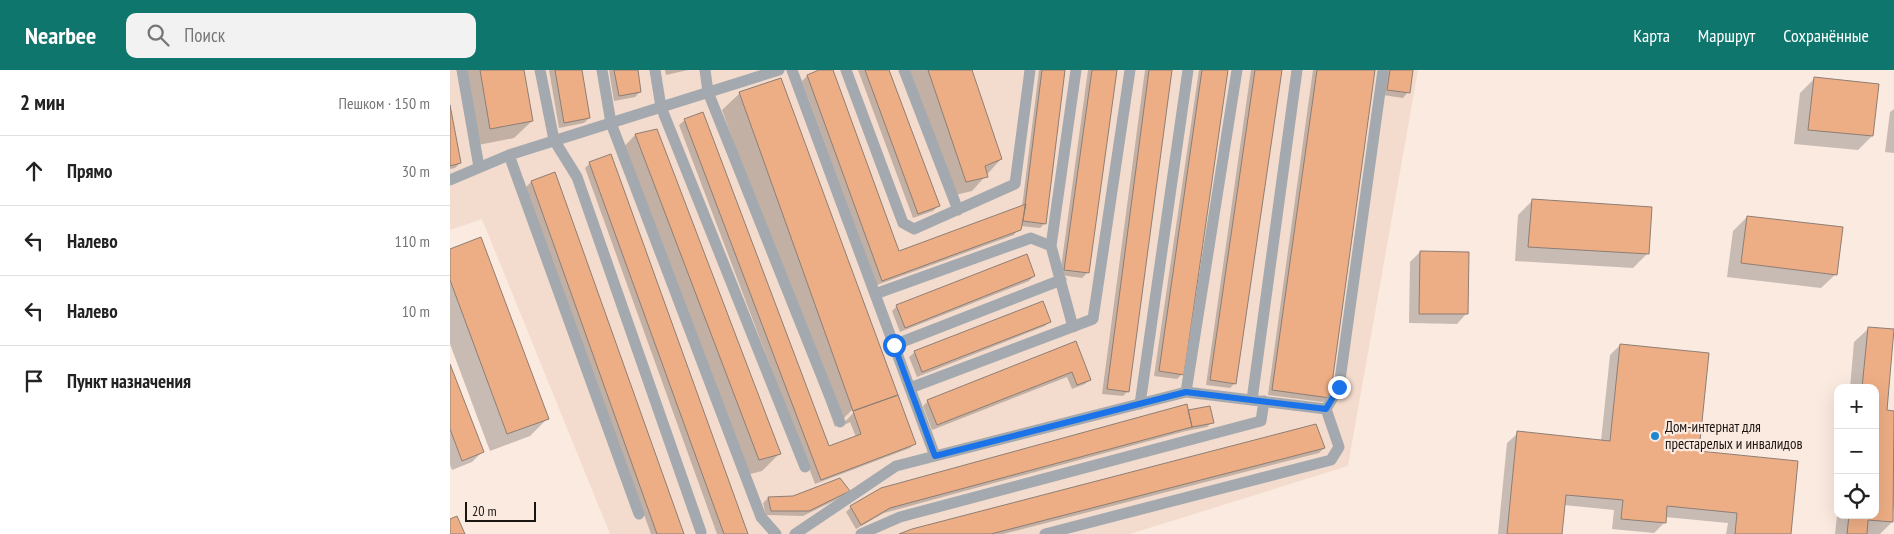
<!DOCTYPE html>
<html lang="ru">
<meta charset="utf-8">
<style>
body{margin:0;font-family:"PT Sans Narrow",sans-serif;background:#f2f2f2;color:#222}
.controls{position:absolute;right:15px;bottom:15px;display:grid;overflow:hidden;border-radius:10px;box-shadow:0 5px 20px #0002}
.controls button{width:45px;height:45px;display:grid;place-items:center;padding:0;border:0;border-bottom:1px solid #e0e0e0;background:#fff;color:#222;font:25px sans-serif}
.scale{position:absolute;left:15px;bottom:12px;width:71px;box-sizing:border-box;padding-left:5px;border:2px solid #1b1512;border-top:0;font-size:14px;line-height:18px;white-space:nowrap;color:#1b1512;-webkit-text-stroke:4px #fbeae0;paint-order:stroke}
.stop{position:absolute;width:15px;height:15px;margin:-11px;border:4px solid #1a73e8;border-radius:50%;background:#fff}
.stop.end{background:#1a73e8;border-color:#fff;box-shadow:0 1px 5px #0008}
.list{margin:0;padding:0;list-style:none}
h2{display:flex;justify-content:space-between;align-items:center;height:65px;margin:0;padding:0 20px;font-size:21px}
h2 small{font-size:16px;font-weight:400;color:#767676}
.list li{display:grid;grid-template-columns:32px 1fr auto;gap:15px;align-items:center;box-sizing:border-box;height:70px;padding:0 20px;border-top:1px solid #e0e0e0}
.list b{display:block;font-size:19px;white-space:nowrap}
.list em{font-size:16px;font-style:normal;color:#767676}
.icon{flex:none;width:28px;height:28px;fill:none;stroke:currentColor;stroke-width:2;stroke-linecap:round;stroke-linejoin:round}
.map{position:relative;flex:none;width:1444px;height:464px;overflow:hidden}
header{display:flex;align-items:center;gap:30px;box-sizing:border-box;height:70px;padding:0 25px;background:#0f766e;color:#fff}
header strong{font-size:24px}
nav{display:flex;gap:28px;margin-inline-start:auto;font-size:18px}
.search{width:350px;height:45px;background:#f2f2f2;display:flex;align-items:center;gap:12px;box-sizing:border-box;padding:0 18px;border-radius:10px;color:#767676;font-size:19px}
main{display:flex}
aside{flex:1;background:#fff}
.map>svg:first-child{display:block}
</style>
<header>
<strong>Nearbee</strong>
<div class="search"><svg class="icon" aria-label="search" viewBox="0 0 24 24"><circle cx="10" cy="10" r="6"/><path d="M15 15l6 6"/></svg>Поиск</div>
<nav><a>Карта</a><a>Маршрут</a><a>Сохранённые</a></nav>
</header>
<main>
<aside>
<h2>2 мин<small>Пешком · 150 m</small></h2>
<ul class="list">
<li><svg class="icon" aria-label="ahead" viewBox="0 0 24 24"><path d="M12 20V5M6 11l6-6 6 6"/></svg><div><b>Прямо</b></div><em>30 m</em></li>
<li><svg class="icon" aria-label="left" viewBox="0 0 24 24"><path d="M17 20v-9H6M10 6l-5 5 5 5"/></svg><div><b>Налево</b></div><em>110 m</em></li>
<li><svg class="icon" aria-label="left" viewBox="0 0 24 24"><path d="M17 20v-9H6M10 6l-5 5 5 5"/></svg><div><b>Налево</b></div><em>10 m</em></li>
<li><svg class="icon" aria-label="arrive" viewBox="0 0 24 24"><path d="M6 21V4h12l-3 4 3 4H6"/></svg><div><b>Пункт назначения</b></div></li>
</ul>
</aside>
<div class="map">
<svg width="1444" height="464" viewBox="0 0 1444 464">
<rect width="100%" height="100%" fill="#fbeae0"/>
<path fill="#f3dccd" d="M 0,0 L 968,0 L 898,396 L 680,464 L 160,464 L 32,149 L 0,160 Z"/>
<path fill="#0003" d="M 10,0 L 73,0 L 82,51 L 64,68 L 23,76 Z
M 99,0 L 130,0 L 139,48 L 134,53 L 109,58 Z
M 159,0 L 186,0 L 190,22 L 185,27 L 164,31 Z
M 215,0 L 238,0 L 216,5 Z
M 373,0 L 382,0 L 448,182 L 572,137 L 589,0 L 614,0 L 595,153 L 590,158 L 570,156 L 564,165 L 427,215 L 352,11 L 357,6 Z
M 408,0 L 438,0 L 488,136 L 483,141 L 463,148 Z
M 458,0 L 521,0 L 551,89 L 522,121 L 501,126 Z
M 638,0 L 666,0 L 637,203 L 632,208 L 610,205 Z
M 695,0 L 720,0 L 678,321 L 673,326 L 652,324 Z
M 749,0 L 776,0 L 732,304 L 727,309 L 704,306 Z
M 801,0 L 831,0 L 785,313 L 780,318 L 756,315 Z
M 863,0 L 924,0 L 878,327 L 873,332 L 818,325 Z
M 936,0 L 962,0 L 958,22 L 953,28 L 933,25 Z
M 1364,9 L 1422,66 L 1408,80 L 1344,74 L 1350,23 Z
M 290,23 L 465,373 L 460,378 L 365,414 L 229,55 L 235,50 L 379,378 L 406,367 L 400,352 L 390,357 L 408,338 L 406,336 L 385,357 L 272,40 Z
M 1444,39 L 1444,83 L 1435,82 L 1440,42 Z
M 0,41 L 10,93 L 5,98 L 0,99 Z
M 206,61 L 330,383 L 312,401 L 292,406 L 168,83 L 185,65 Z
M 140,93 L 296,464 L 267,464 L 135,98 Z
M 104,104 L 233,464 L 201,464 L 76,117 L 81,112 Z
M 1082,131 L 1197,184 L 1183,198 L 1065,191 L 1068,145 Z
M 1297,147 L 1386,204 L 1371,218 L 1277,207 L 1283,161 Z
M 0,180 L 97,349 L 80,366 L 40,381 L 0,274 Z
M 970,182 L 1017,243 L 1007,254 L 959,253 L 960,192 Z
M 584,206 L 579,211 L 450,262 L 442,241 L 447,236 Z
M 592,232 L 600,251 L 595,256 L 467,307 L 459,287 L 465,282 Z
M 1419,258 L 1436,341 L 1444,342 L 1444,434 L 1442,452 L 1430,464 L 1385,464 L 1388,437 L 1388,445 L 1425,445 L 1425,318 L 1400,318 L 1404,272 Z
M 625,273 L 640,309 L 635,314 L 622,319 L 617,307 L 482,360 L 473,336 L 478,331 Z
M 1170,275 L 1248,382 L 1340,464 L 1276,464 L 1278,453 L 1215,447 L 1214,453 L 1204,463 L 1162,459 L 1164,440 L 1114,435 L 1111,464 L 1048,464 L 1057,373 L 1068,363 L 1151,371 L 1160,285 Z
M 0,297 L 32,382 L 22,392 L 2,400 L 0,395 Z
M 737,342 L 762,352 L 757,357 L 736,361 L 434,443 L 406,459 L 396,442 L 401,437 Z
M 874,378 L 869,383 L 553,464 L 452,464 Z
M 398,421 L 394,426 L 353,446 L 316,445 L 313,433 L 318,428 L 343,428 Z"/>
<path fill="#eeae85" stroke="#8d7e75" d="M 30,0 L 74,0 L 83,51 L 40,59 Z
M 105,0 L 132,0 L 140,48 L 114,53 Z
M 164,0 L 188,0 L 191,22 L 169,26 Z
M 369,0 L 383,0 L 449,181 L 576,134 L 571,160 L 432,211 L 357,5 Z
M 415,0 L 439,0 L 490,136 L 468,144 Z
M 478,0 L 522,0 L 552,89 L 535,96 L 538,107 L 516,112 Z
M 592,0 L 615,0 L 596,154 L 573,151 Z
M 642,0 L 667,0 L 639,203 L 614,200 Z
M 699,0 L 722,0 L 679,322 L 657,319 Z
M 752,0 L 778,0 L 734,305 L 709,301 Z
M 805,0 L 832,0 L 786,314 L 760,310 Z
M 867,0 L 925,0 L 880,328 L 822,320 Z
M 940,0 L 963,0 L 960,23 L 937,20 Z
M 1364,7 L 1429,14 L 1423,66 L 1358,60 Z
M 331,8 L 448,325 L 403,341 L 289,22 Z
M 0,35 L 11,93 L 0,96 Z
M 253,42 L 379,376 L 411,364 L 403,341 L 448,325 L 466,374 L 371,410 L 234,49 Z
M 207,59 L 331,384 L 309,390 L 185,64 Z
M 161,84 L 298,464 L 274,464 L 139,92 Z
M 105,102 L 234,464 L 207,464 L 81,111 Z
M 1082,129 L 1202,137 L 1199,184 L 1078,177 Z
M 1297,146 L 1393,157 L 1387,205 L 1291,193 Z
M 31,167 L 99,349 L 57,364 L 0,210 L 0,179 Z
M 970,181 L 1019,182 L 1018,244 L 969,244 Z
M 577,184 L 585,206 L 455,258 L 446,235 Z
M 593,231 L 601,252 L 472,302 L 464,281 Z
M 1418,257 L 1444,259 L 1437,340 L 1444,341 L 1443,452 L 1418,450 L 1417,464 L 1397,464 L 1399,445 L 1425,445 L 1425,318 L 1412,318 Z
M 626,271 L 641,310 L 627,315 L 622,302 L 487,355 L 477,330 Z
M 1170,274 L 1259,283 L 1249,381 L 1348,391 L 1341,464 L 1285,464 L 1287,443 L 1217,436 L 1216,453 L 1171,449 L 1173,430 L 1116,425 L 1112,464 L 1057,464 L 1067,361 L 1160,371 Z
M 0,294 L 34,382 L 12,391 L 0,359 Z
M 737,334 L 742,357 L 440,438 L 411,455 L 400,436 L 431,418 Z
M 760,336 L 764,353 L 742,357 L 738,340 Z
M 866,354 L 875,378 L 541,464 L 449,464 L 462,459 Z
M 390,408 L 400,421 L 359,441 L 321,441 L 318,427 L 343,426 Z
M 7,446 L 15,464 L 0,464 L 0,449 Z"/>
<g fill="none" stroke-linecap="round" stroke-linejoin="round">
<path stroke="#a3a9ae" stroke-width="11" d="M 12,0 L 29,97
M 90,0 L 104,70 L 127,107 L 251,462
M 152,0 L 161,53 L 311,447 L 326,464
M 205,0 L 211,37 L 355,397
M 255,0 L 258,22 L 390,352
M 342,0 L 485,386
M 396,0 L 453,153 L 464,159 L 565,114 L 580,0
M 454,0 L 508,140
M 59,85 L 189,444
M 0,110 L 59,85 L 329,0
M 425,224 L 581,168 L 601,176
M 623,257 L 601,176 L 626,0
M 444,275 L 611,210
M 460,318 L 643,249 L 680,0
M 736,322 L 787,0
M 802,330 L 847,0
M 690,334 L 738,0
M 876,339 L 889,317 L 933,0
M 345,464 L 446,396 L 736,322 L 876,339 L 889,377 L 881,390 L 595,464
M 411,464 L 450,447 L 811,351 L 814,331"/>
</g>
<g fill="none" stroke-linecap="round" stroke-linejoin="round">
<path stroke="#1a73e8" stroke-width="6" d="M 444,275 L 485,386 L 736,322 L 876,339 L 889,317"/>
</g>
<circle fill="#1f85d0" stroke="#fbeae0" stroke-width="2" cx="1205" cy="366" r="5"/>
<g text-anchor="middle" stroke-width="4.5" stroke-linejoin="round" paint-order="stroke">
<g font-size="15" fill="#1b1512" stroke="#fbeae0" text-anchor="start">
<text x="1215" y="362">Дом-интернат для<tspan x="1215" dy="17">престарелых и инвалидов</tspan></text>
</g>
</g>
</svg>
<div class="controls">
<button>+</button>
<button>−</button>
<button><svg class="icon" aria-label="locate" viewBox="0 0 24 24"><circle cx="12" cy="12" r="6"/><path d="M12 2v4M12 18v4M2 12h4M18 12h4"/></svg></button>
</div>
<div class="scale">20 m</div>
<div class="stop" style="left:444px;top:275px"></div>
<div class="stop end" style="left:889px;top:317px"></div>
</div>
</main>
